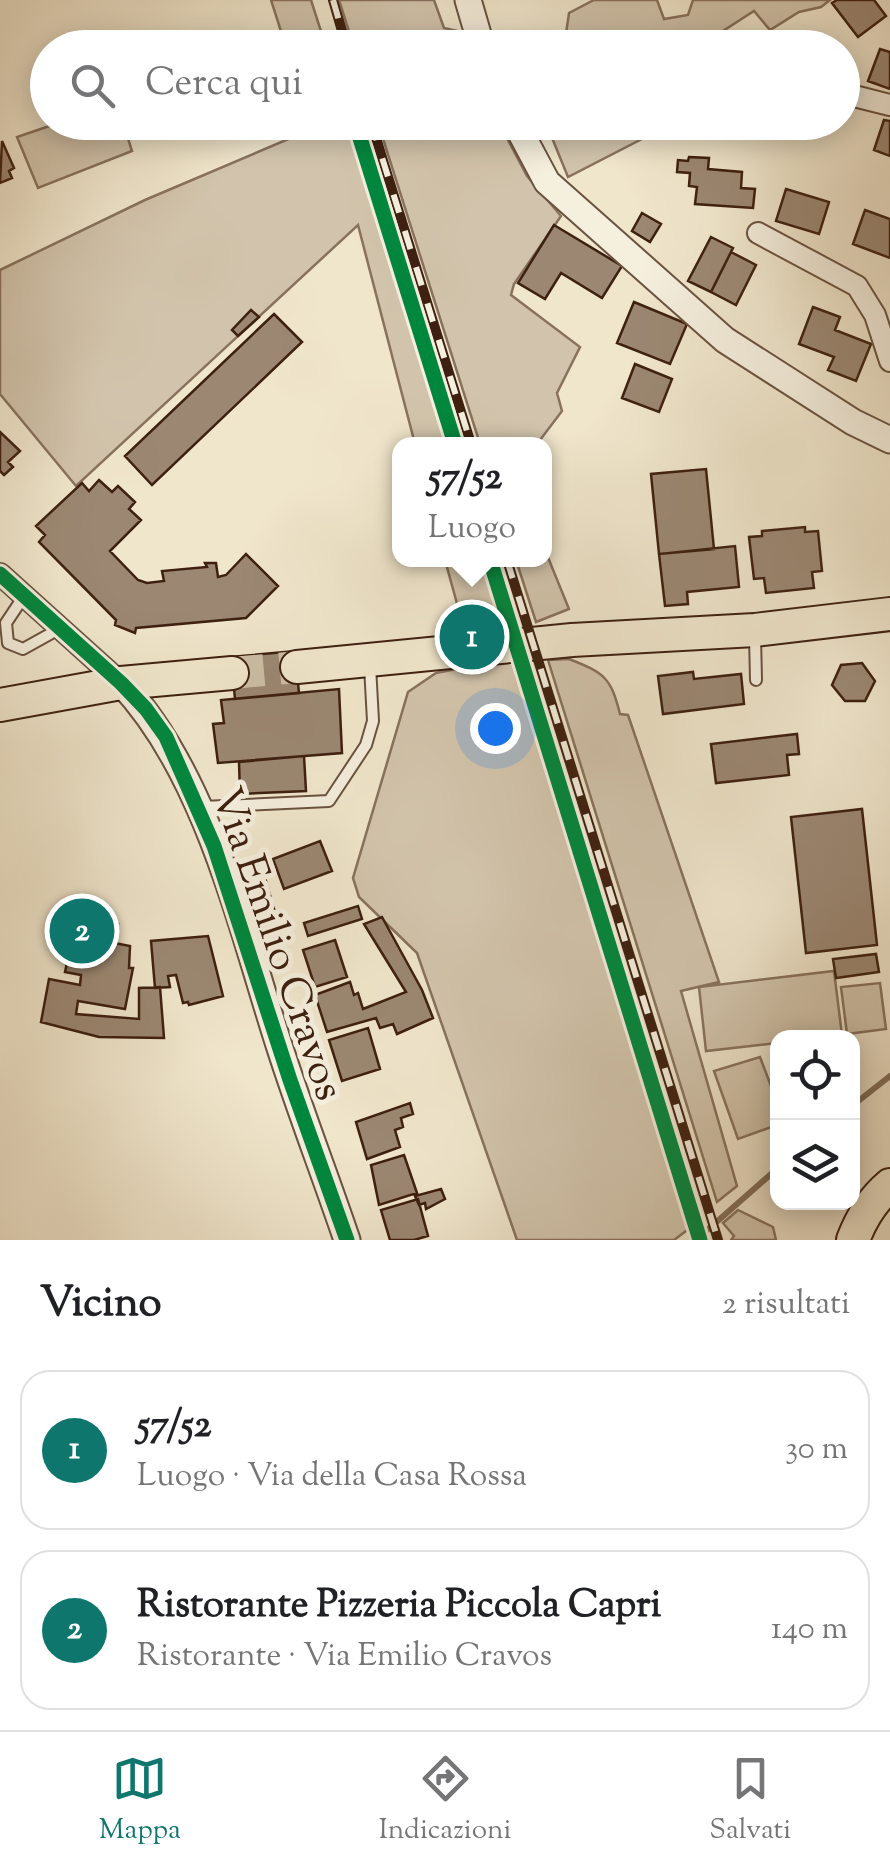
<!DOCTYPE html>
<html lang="it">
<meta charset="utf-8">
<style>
body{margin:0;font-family:"Sorts Mill Goudy",serif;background:#f2f2f2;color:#202124}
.controls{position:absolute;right:30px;bottom:30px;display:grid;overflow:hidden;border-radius:20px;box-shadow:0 5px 25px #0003}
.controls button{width:90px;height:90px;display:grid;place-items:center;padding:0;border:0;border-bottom:2px solid #e0e0e0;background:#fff;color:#202124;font:50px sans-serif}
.you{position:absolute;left:495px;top:728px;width:35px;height:35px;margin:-25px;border:8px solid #fff;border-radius:50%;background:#1a73e8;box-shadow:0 0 0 15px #1a73e833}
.badge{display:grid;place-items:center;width:65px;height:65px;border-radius:50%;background:#0f766e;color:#fff;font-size:32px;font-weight:700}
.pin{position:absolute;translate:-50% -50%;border:5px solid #fff;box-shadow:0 2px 10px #0006}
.popup{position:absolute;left:392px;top:437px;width:160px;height:130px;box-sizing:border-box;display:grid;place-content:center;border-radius:20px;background:#fff;filter:drop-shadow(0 2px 8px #0005);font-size:32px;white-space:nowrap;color:#757577}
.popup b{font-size:38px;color:#202124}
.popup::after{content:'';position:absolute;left:50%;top:100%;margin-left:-20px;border:20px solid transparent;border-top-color:#fff}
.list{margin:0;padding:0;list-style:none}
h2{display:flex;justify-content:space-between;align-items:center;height:130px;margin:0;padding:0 40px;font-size:42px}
h2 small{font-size:32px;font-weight:400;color:#757577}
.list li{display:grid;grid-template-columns:65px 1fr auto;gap:30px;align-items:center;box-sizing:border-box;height:160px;margin:0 20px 20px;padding:0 20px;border:2px solid #e0e0e0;border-radius:30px}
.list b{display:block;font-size:38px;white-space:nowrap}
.list p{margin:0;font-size:32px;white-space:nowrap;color:#757577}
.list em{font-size:32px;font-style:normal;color:#757577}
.icon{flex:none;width:55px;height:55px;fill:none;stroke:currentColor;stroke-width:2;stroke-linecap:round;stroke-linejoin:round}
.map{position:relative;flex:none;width:890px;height:1240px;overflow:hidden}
.search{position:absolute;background:#fff;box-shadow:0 5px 25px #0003;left:30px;right:30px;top:30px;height:110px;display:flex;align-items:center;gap:25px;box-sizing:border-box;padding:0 35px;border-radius:55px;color:#757577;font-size:38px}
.sheet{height:490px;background:#fff}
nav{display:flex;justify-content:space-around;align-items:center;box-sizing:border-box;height:140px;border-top:2px solid #e0e0e0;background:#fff;font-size:28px;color:#757577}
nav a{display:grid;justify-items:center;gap:5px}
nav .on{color:#0f766e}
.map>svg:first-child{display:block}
</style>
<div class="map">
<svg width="890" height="1240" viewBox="0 0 890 1240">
<rect width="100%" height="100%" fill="#f0e6cc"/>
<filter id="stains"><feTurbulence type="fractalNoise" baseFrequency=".002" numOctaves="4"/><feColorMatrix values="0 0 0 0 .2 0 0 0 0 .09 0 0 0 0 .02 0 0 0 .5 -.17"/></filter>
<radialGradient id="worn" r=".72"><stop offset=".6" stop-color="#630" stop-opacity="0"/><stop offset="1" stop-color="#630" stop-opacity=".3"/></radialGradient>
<path fill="#d2c4ac" stroke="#88725e" stroke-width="2.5" d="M 271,0 L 311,0 L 326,47 L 286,47 Z
M 339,0 L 434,0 L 444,28 L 462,32 L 468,47 L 354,47 Z
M 594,0 L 657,0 L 664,19 L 688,15 L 693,0 L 830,0 L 821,7 L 799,12 L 770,30 L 754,11 L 709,40 L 707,47 L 564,47 L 569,13 Z
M 61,122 L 123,123 L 132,151 L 38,188 L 17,137 Z
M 310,123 L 349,123 L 447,444 L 415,444 L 358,225 L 76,486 L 0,394 L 0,270 L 145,200 L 312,129 Z
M 378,123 L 499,123 L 527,176 L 561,216 L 514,284 L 511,295 L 580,347 L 557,393 L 562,411 L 537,444 L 480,444 Z
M 546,123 L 673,123 L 568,177 Z
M 545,550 L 569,609 L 536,622 L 516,560 L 544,560 Z
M 445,560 L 485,560 L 506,627 L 464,629 Z
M 514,658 L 690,1228 L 674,1240 L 517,1240 L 417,953 L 359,897 L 353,878 L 408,692 L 436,673 Z
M 569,659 C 605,673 611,678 620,714 L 628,715 L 719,982 L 681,991 L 737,1186 L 717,1202 L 548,660 Z
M 834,971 L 842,1035 L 778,1038 L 777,1043 L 706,1051 L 699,987 Z
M 880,983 L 886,1029 L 847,1034 L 841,987 Z
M 760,1057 L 777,1102 L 777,1125 L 738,1139 L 714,1071 Z
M 738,1210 L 773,1227 L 776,1240 L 731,1240 L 734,1236 L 723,1223 Z"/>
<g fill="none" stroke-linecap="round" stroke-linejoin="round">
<path stroke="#846f5a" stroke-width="6" d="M 852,1106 L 890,1076
M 696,1240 L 778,1168"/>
</g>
<path fill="#9b8772" stroke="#3e2010" stroke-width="2.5" d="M 837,0 L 874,0 L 886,16 L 858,37 L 832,3 Z
M 880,49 L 890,52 L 890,89 L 868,81 Z
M 884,120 L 890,121 L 890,156 L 874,150 Z
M 780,122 L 823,122 L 823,135 L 780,137 Z
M 2,141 L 14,168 L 9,171 L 12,178 L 0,183 Z
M 689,157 L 709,158 L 708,169 L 742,172 L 741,188 L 755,189 L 753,208 L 695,204 L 697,187 L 689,186 L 690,173 L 677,172 L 678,160 L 688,161 Z
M 786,189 L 829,202 L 819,234 L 776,221 Z
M 865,210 L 890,219 L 890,258 L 853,244 Z
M 642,213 L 661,224 L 650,242 L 632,231 Z
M 554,225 L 622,266 L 602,298 L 561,273 L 545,299 L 518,283 Z
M 711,237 L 733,248 L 711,292 L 688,281 Z
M 731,252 L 756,265 L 736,305 L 711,292 Z
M 634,302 L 687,324 L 670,364 L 617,343 Z
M 813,307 L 840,317 L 835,330 L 871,344 L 856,381 L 828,370 L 834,357 L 799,344 Z
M 251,310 L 259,317 L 238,336 L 232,330 Z
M 274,314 L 302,342 L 152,485 L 125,456 Z
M 635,364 L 672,379 L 659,412 L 622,398 Z
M 0,432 L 20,451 L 8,462 L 13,467 L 4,475 L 0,471 Z
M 706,469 L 714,549 L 659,554 L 651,474 Z
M 99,480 L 112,492 L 118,486 L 135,502 L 129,509 L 141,520 L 110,551 L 138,580 L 147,583 L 164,581 L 162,571 L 207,567 L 205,563 L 216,563 L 218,577 L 226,575 L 246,554 L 278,586 L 246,618 L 136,628 L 135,633 L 115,625 L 116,620 L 39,542 L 45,535 L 36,526 L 82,483 L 89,491 Z
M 805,527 L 805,532 L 818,531 L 822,571 L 812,572 L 814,588 L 766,593 L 764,578 L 754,579 L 749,537 L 762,536 L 762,531 Z
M 735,546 L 739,587 L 687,592 L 688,604 L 665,606 L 659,554 Z
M 295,651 L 299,693 L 235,699 L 231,657 Z
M 862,663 L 875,681 L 865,701 L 845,701 L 832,685 L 841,665 Z
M 693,672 L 694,679 L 741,674 L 744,704 L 663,714 L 658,676 Z
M 339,689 L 342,753 L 218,763 L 213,724 L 224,723 L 221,700 Z
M 797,734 L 799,754 L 787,755 L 789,775 L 716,783 L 711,744 Z
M 304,756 L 306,791 L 240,794 L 239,762 Z
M 862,809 L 877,945 L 806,953 L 791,817 Z
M 320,841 L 332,871 L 284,889 L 273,859 Z
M 266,881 L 274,909 L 264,912 L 256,885 Z
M 358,906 L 362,919 L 308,936 L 304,923 Z
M 75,916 L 118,924 L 115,944 L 73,935 Z
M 382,917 L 422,990 L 433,1018 L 397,1034 L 393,1024 L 380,1028 L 376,1018 L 327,1032 L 315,995 L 350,982 L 354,995 L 358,993 L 363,1009 L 406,992 L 364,924 Z
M 73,935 L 130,946 L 129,968 L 133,968 L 125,1009 L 78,1001 L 76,1014 L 139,1019 L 139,988 L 160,987 L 164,1038 L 99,1037 L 41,1022 L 49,979 L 80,985 L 81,975 L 65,972 Z
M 208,936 L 223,996 L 189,1005 L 188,1002 L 183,1003 L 176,975 L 168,976 L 170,987 L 155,988 L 151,941 Z
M 335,940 L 347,977 L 315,987 L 303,950 Z
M 876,954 L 879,972 L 836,978 L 833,959 Z
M 368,1028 L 380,1069 L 342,1081 L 329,1040 Z
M 410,1103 L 413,1114 L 401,1118 L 403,1127 L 395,1130 L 400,1147 L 367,1159 L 356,1122 Z
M 404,1155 L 417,1193 L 379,1205 L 371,1165 Z
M 441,1189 L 445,1199 L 426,1209 L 425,1203 L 419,1205 L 415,1196 Z
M 418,1199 L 428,1236 L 414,1240 L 390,1240 L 381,1210 Z"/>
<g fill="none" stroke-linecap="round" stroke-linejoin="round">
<path stroke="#ccbea6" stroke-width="32" stroke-dasharray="32 16" stroke-linecap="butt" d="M 232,673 L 297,667"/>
<defs>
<path id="service" d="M 24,596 L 6,623 L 8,643 L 23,649 L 50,634 L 57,626
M 755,636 L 756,680
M 203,807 L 329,801 L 366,745 L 373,721 L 370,666"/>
<path id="minor" d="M 858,97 L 890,105
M 758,233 L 857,286 L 875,315 L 890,361
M 0,574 L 121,683"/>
<path id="tertiary" d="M 468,0 L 482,48
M 515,122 L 547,182 L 725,340 L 853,422 L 890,440
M 121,683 C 207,774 241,927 279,1045 C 300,1111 325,1175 347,1240"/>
<path id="primary" d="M 297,667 L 572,640 L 755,630 L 890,614
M 0,705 L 121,683 L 232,673
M 853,1240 C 861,1219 872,1200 890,1185"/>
</defs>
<use href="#service" stroke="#6a523f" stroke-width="14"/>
<use href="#minor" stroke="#6a523f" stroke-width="24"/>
<use href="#tertiary" stroke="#6a523f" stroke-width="29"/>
<use href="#primary" stroke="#3e2010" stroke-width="36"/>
<use href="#service" stroke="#f5efde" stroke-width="10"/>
<use href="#minor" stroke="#f5efde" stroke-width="20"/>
<use href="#tertiary" stroke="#f5efde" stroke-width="25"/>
<use href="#primary" stroke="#f0e6cc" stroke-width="32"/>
<defs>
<path id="rail" d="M 333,0 L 347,48
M 371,122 L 471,444
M 507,560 L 718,1240"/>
</defs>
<use href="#rail" stroke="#3e2010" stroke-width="10"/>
<use href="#rail" stroke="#f5efde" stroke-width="6" stroke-dasharray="19" stroke-linecap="butt"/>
<defs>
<path id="cycleway" d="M 355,122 L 455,444
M 490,560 L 700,1240
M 0,574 L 121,683 L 146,709 L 166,737 L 214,846 L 290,1080 L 347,1240"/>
</defs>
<use href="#cycleway" stroke="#f5efde" stroke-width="21"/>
<use href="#cycleway" stroke="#00873e" stroke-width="15"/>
</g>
<g text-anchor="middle" stroke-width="10" stroke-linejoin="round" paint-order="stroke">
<g font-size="42" fill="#3e2010" stroke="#f5efde">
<text transform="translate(280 943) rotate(71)" y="15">Via Emilio Cravos</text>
</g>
</g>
<rect width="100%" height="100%" filter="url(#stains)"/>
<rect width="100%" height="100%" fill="url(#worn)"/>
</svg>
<div class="controls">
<button><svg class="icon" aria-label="locate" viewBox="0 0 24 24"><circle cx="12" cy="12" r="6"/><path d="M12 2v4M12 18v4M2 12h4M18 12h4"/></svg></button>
<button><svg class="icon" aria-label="layers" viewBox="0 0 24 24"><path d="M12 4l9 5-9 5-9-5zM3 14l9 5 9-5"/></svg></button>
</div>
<div class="you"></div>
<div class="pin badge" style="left:472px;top:637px">1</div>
<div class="popup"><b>57/52</b>Luogo</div>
<div class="pin badge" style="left:82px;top:931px">2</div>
<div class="search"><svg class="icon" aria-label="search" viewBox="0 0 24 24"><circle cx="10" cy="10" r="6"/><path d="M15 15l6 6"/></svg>Cerca qui</div>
</div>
<section class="sheet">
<h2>Vicino<small>2 risultati</small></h2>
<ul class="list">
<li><span class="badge">1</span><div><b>57/52</b><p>Luogo · Via della Casa Rossa</p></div><em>30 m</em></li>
<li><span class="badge">2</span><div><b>Ristorante Pizzeria Piccola Capri</b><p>Ristorante · Via Emilio Cravos</p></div><em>140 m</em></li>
</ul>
</section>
<nav>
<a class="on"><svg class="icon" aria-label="map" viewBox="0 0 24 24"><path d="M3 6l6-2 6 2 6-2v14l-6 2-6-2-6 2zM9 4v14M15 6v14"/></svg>Mappa</a>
<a><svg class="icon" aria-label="directions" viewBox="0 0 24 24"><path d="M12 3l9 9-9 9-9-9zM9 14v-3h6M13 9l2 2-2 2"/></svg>Indicazioni</a>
<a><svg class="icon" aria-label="saved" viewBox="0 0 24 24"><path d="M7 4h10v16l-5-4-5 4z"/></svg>Salvati</a>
</nav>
